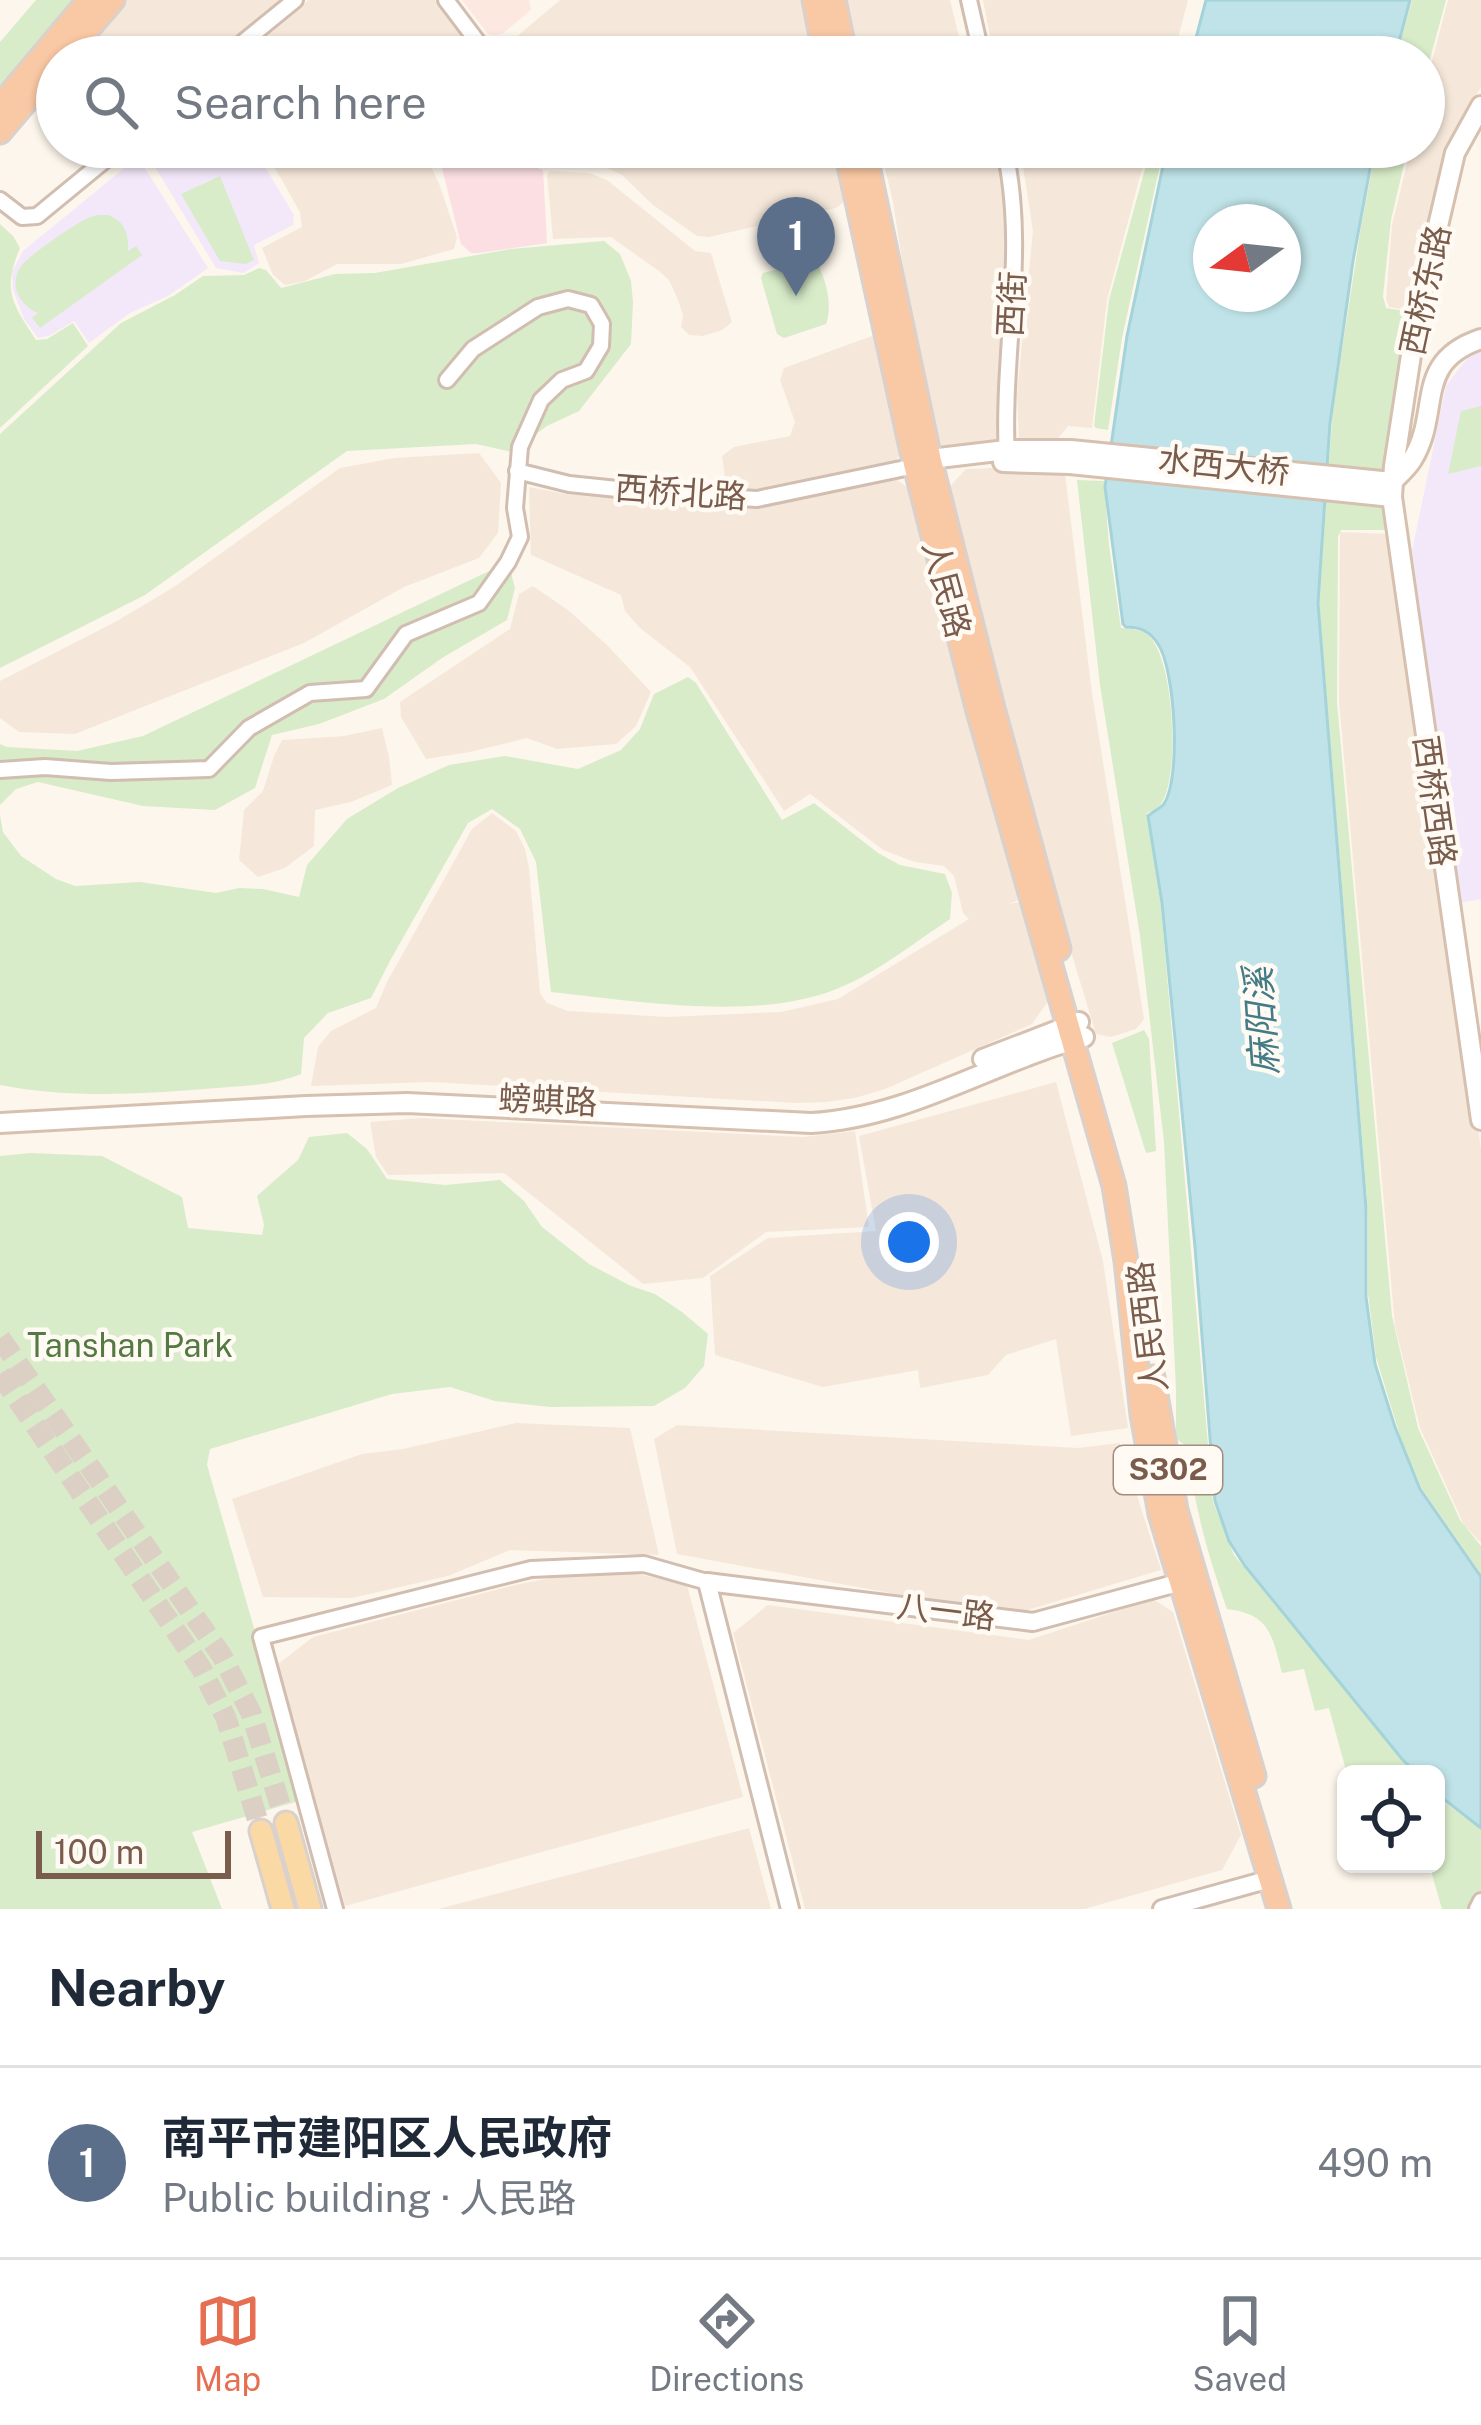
<!DOCTYPE html>
<meta charset="utf-8">
<style>
body{margin:0;font-family:"Public Sans","Noto Sans SC",sans-serif;background:#f2f2f3;color:#1f2937}
.controls{position:absolute;right:36px;bottom:36px;display:grid;overflow:hidden;border-radius:18px;box-shadow:0 3px 9px #0004}
.controls button{width:108px;height:108px;display:grid;place-items:center;padding:0;border:0;border-bottom:3px solid #e0e1e3;background:#fff;color:#1f2937;font:60px sans-serif}
.compass{position:absolute;left:1193px;top:204px;width:108px;height:108px;border-radius:50%;background:#fff;box-shadow:0 3px 9px #0004;rotate:255deg}
.scale{position:absolute;left:36px;bottom:30px;width:195px;box-sizing:border-box;padding-left:12px;border:6px solid #7a5c4d;border-top:0;font-size:33px;line-height:42px;white-space:nowrap;color:#7a5c4d;-webkit-text-stroke:9px #fffaf3;paint-order:stroke}
.you{position:absolute;left:909px;top:1242px;width:42px;height:42px;margin:-30px;border:9px solid #fff;border-radius:50%;background:#1a73e8;box-shadow:0 0 0 18px #1a73e833}
.badge{display:grid;place-items:center;width:78px;height:78px;border-radius:50%;background:#e76f51;color:#fff;font-size:39px;font-weight:700}
.pin{position:absolute;translate:-50% -99px;filter:drop-shadow(0 3px 6px #0008)}
.pin::after{content:'';position:absolute;top:63px;width:42px;height:36px;background:inherit;clip-path:polygon(0 0,100% 0,50% 100%)}
.list{margin:0;padding:0;list-style:none}
h2{display:flex;justify-content:space-between;align-items:center;height:156px;margin:0;padding:0 48px;font-size:51px}
h2 small{font-size:39px;font-weight:400;color:#747a83}
.list li{display:grid;grid-template-columns:78px 1fr auto;gap:36px;align-items:center;box-sizing:border-box;height:192px;padding:0 48px;border-top:3px solid #e0e1e3}
.list b{display:block;font-size:45px;white-space:nowrap}
.list p{margin:0;font-size:39px;white-space:nowrap;color:#747a83}
.list em{font-size:39px;font-style:normal;color:#747a83}
.icon{flex:none;width:66px;height:66px;fill:none;stroke:currentColor;stroke-width:2;stroke-linecap:round;stroke-linejoin:round}
.map{position:relative;flex:none;width:1481px;height:1909px;overflow:hidden}
.search{position:absolute;background:#fff;box-shadow:0 3px 9px #0004;left:36px;right:36px;top:36px;height:132px;display:flex;align-items:center;gap:30px;box-sizing:border-box;padding:0 42px;border-radius:66px;color:#747a83;font-size:45px}
.sheet{height:348px;background:#fff}
nav{display:flex;justify-content:space-around;align-items:center;box-sizing:border-box;height:168px;border-top:3px solid #e0e1e3;background:#fff;font-size:33px;color:#747a83}
nav a{display:grid;justify-items:center;gap:6px}
nav .on{color:#e76f51}
.map>svg:first-child{display:block}
</style>
<div class="map">
<svg width="1481" height="1909" viewBox="0 0 1481 1909">
<rect width="100%" height="100%" fill="#fdf6ec"/>
<path fill="#f5e8da" d="M 123,0 L 284,0 L 212,57 L 81,57 L 79,49 Z
M 309,0 L 435,0 L 479,57 L 236,57 Z
M 560,0 L 808,0 L 820,57 L 497,57 L 496,54 Z
M 847,0 L 950,0 L 964,57 L 859,57 Z
M 983,0 L 1188,0 L 1173,57 L 994,57 Z
M 1448,0 L 1481,0 L 1481,87 L 1445,146 L 1410,311 L 1389,307 L 1386,299 L 1392,225 L 1411,147 L 1424,147 L 1424,92 Z
M 263,147 L 426,147 L 425,153 L 440,186 L 457,237 L 454,249 L 401,264 L 337,264 L 305,281 L 285,285 L 273,275 L 262,248 L 302,227 L 300,212 Z
M 530,147 L 838,147 L 847,191 L 845,201 L 836,208 L 709,237 L 697,236 L 653,205 L 622,175 L 595,162 L 543,159 L 534,155 Z
M 880,147 L 994,147 L 1007,201 L 1007,272 L 999,390 L 1003,441 L 936,446 L 910,311 L 893,202 Z
M 1020,147 L 1148,147 L 1107,300 L 1092,428 L 1068,426 L 1056,441 L 1019,439 L 1017,394 L 1033,231 Z
M 550,171 L 589,173 L 607,180 L 695,251 L 711,253 L 732,322 L 722,330 L 703,336 L 689,335 L 681,327 L 683,315 L 678,300 L 669,280 L 659,271 L 611,237 L 553,239 L 547,175 Z
M 872,336 L 881,338 L 902,450 L 895,462 L 883,467 L 754,493 L 736,492 L 726,485 L 722,456 L 734,447 L 790,436 L 795,422 L 780,380 L 784,368 Z
M 479,453 L 501,483 L 498,533 L 479,558 L 404,587 L 304,643 L 75,734 L 19,732 L 0,718 L 0,681 L 117,621 L 174,587 L 340,468 L 394,458 Z
M 1016,467 L 1055,468 L 1065,474 L 1092,693 L 1144,1019 L 1136,1029 L 1111,1037 L 1096,1034 L 1039,847 L 948,502 L 951,485 L 966,469 Z
M 882,479 L 897,480 L 907,487 L 915,499 L 1021,899 L 1008,904 L 1019,902 L 1025,904 L 1049,990 L 1049,1000 L 1032,1024 L 885,1089 L 855,1098 L 826,1102 L 796,1103 L 430,1082 L 311,1086 L 318,1047 L 331,1031 L 376,1008 L 387,982 L 472,829 L 492,813 L 516,831 L 525,849 L 529,868 L 540,993 L 547,1003 L 568,1011 L 667,1017 L 781,1012 L 838,999 L 969,919 L 963,913 L 954,876 L 944,866 L 915,862 L 883,850 L 810,794 L 784,811 L 690,667 L 640,628 L 625,611 L 621,595 L 531,555 L 529,487 L 565,494 L 754,507 Z
M 1340,532 L 1390,534 L 1481,1149 L 1481,1543 L 1464,1525 L 1420,1428 L 1395,1326 L 1339,702 Z
M 533,586 L 568,610 L 607,645 L 651,692 L 636,726 L 616,744 L 557,749 L 527,738 L 470,752 L 426,759 L 401,717 L 400,702 L 510,629 L 519,594 Z
M 382,728 L 389,757 L 392,785 L 351,802 L 315,810 L 314,846 L 285,868 L 258,877 L 239,860 L 244,810 L 263,791 L 274,756 L 282,740 L 344,736 Z
M 1056,1082 L 1103,1261 L 1128,1428 L 1071,1436 L 1056,1339 L 1006,1355 L 988,1375 L 920,1388 L 918,1370 L 823,1387 L 715,1355 L 710,1276 L 768,1238 L 876,1231 L 859,1136 Z
M 421,1118 L 803,1137 L 855,1131 L 869,1227 L 766,1232 L 703,1278 L 643,1284 L 504,1173 L 388,1175 L 376,1157 L 370,1122 Z
M 516,1423 L 630,1428 L 659,1555 L 510,1550 L 448,1576 L 352,1598 L 263,1597 L 232,1499 L 362,1454 L 403,1449 Z
M 677,1425 L 1078,1448 L 1120,1443 L 1161,1570 L 1024,1611 L 923,1599 L 677,1554 L 654,1439 Z
M 606,1567 L 687,1585 L 743,1797 L 345,1906 L 278,1664 L 313,1637 L 515,1585 Z
M 1153,1599 L 1173,1612 L 1241,1835 L 1222,1870 L 1084,1909 L 805,1909 L 733,1633 L 768,1605 L 1029,1640 Z
M 749,1828 L 771,1909 L 438,1909 Z"/>
<path fill="#fde8e0" d="M 462,0 L 529,0 L 531,10 L 502,34 L 494,35 L 488,34 Z"/>
<path fill="#f3e8fa" d="M 143,147 L 253,147 L 294,215 L 293,225 L 254,245 L 259,263 L 244,273 L 216,268 Z
M 138,157 L 208,268 L 168,296 L 130,313 L 89,343 L 74,321 L 49,336 L 38,338 L 24,319 L 13,290 L 12,272 L 23,251 Z
M 1481,352 L 1481,899 L 1460,903 L 1412,551 L 1446,386 L 1469,356 Z"/>
<path fill="#fbdfe3" d="M 472,147 L 516,147 L 526,164 L 543,170 L 547,243 L 479,253 L 471,253 L 461,244 L 438,152 Z"/>
<path fill="#d8ecc9" d="M 36,0 L 81,0 L 0,98 L 0,42 Z
M 1412,0 L 1446,0 L 1424,81 L 1424,57 L 1396,57 Z
M 1151,147 L 1164,147 L 1122,338 L 1108,430 L 1096,428 L 1094,426 L 1109,300 Z
M 1376,147 L 1408,147 L 1391,220 L 1383,296 L 1386,308 L 1410,312 L 1388,530 L 1341,530 L 1338,537 L 1337,702 L 1392,1316 L 1418,1428 L 1460,1520 L 1481,1546 L 1481,1574 L 1422,1489 L 1401,1439 L 1376,1357 L 1368,1294 L 1368,1213 L 1319,602 L 1333,408 L 1361,227 Z
M 220,176 L 254,260 L 246,264 L 220,261 L 181,194 Z
M 108,215 C 125,221 129,234 128,251 L 136,246 L 142,255 L 40,328 L 32,318 L 38,313 C 19,305 7,283 23,264 C 30,255 76,223 88,218 C 97,214 99,215 108,215 Z
M 0,224 L 13,236 L 20,248 C 2,291 12,303 36,340 L 47,339 L 73,323 L 88,346 L 0,428 Z
M 604,241 L 620,254 L 631,281 L 633,302 L 631,344 L 579,411 L 547,426 L 512,452 L 476,444 L 347,451 L 145,595 L 0,668 L 0,434 L 121,323 L 175,295 L 203,276 L 244,275 L 259,268 L 266,270 L 281,288 L 335,274 L 375,273 L 511,249 Z
M 815,260 C 826,277 833,305 826,324 L 784,338 L 777,334 L 761,278 L 763,273 Z
M 1481,406 L 1481,466 L 1448,474 L 1461,411 Z
M 1077,480 L 1104,481 L 1109,545 L 1121,628 C 1131,629 1140,629 1148,635 C 1174,657 1180,774 1162,802 C 1158,810 1155,810 1147,813 L 1161,907 L 1213,1502 L 1234,1555 L 1414,1774 L 1347,1774 L 1329,1708 L 1315,1711 L 1304,1669 L 1282,1673 C 1272,1635 1270,1614 1227,1609 C 1208,1556 1193,1503 1188,1447 L 1176,1439 L 1176,1389 L 1164,1142 L 1140,936 L 1100,685 Z
M 508,562 L 515,588 L 507,620 L 442,658 L 384,699 L 319,724 L 272,735 L 255,788 L 215,810 L 143,806 L 38,782 L 16,789 L 0,805 L 0,744 L 7,747 L 77,751 L 143,736 Z
M 688,677 L 696,683 L 782,820 L 814,803 L 878,853 L 900,865 L 945,874 L 952,893 L 950,919 C 915,942 878,972 839,988 C 758,1022 637,1001 551,992 L 536,862 L 520,829 L 492,809 L 468,823 L 391,959 L 371,998 L 328,1013 L 304,1038 L 301,1074 C 274,1085 246,1086 217,1088 C 145,1094 72,1099 0,1085 L 0,815 L 3,832 L 21,856 L 56,879 L 75,886 L 140,882 L 216,893 L 239,888 L 263,889 L 299,897 L 307,865 L 347,819 L 398,788 L 449,765 L 505,756 L 578,769 L 621,750 L 640,729 L 654,694 Z
M 1144,1030 L 1149,1039 L 1156,1151 L 1146,1153 L 1112,1043 Z
M 347,1133 L 367,1149 L 387,1179 L 445,1185 L 500,1180 L 524,1201 L 542,1227 L 589,1264 L 631,1286 L 655,1294 L 682,1312 L 708,1334 L 704,1366 L 685,1388 L 654,1406 L 551,1407 L 495,1401 L 450,1387 L 392,1394 L 210,1449 L 207,1465 L 256,1635 L 299,1801 L 192,1832 L 222,1909 L 0,1909 L 0,1156 L 31,1153 L 102,1156 L 182,1197 L 188,1228 L 262,1235 L 264,1225 L 257,1196 L 298,1160 L 309,1137 Z
M 1436,1796 L 1481,1829 L 1481,1909 L 1442,1909 L 1429,1864 L 1436,1864 Z"/>
<path fill="#bfe3e8" stroke="#a5d3da" stroke-width="3" fill-rule="evenodd" d="M 1206,0 L 1410,0 L 1395,57 L 1191,57 Z
M 1167,147 L 1374,147 L 1353,261 L 1330,423 L 1318,603 L 1366,1208 L 1366,1297 L 1375,1364 L 1395,1427 L 1420,1489 L 1481,1577 L 1481,1828 L 1436,1793 L 1436,1774 L 1417,1774 L 1402,1759 L 1245,1566 L 1229,1541 L 1215,1501 L 1195,1247 L 1162,903 L 1148,816 C 1153,812 1159,809 1163,805 C 1182,781 1175,668 1158,644 C 1150,631 1140,627 1126,627 L 1123,624 L 1105,487 L 1127,336 ZM 1211,222 L 1283,222 L 1283,294 L 1211,294 Z"/>
<g fill="none" stroke-linecap="round" stroke-linejoin="round">
<path stroke="#dcd0c4" stroke-width="21" stroke-dasharray="21 10" stroke-linecap="butt" d="M 0,1338 L 222,1656 L 251,1713 L 286,1823
M 0,1374 L 201,1668 L 226,1718 L 261,1831"/>
<defs>
<path id="minor" d="M 446,0 L 486,53
M 969,0 L 982,57
M 225,57 L 295,0
M 1004,147 C 1028,249 1001,355 1007,459
M 0,200 L 22,217 L 37,216 L 121,147
M 517,471 L 569,484 L 666,494 L 757,499 L 915,466
M 0,770 L 45,767 L 111,772 L 209,769 L 249,728 L 310,693 L 366,689 L 406,634 L 479,603 L 508,562 L 520,537 L 515,508 L 520,447 L 541,400 L 562,380 L 586,371 L 601,346 L 602,324 L 591,305 L 568,299 L 538,307 L 473,349 L 447,380
M 335,1909 L 261,1637 L 531,1569 L 644,1564 L 707,1582
M 1477,1909 L 1481,1901"/>
<path id="tertiary" d="M 790,1909 L 707,1582 L 1033,1622 L 1181,1582
M 1162,1909 L 1270,1879"/>
<path id="secondary" d="M 1481,106 L 1455,153 L 1417,316 L 1394,466 L 1392,497 L 1481,1120
M 1003,462 L 1070,464 L 1392,497
M 919,464 L 930,459 L 1006,450 L 1071,450 L 1392,482
M 1392,482 C 1399,475 1407,468 1412,460 C 1442,412 1412,362 1481,339
M 983,1059 L 1079,1022
M 0,1123 L 306,1106 L 407,1103 L 811,1123 C 908,1118 992,1062 1084,1037"/>
<path id="primary" d="M 286,1823 L 310,1909
M 261,1831 L 283,1909"/>
<path id="trunk" d="M 814,0 L 825,57
M 834,0 L 846,57
M 64,57 L 113,0
M 0,106 L 89,0
M 0,132 L 57,65
M 845,147 L 915,466 L 978,711 L 1114,1186 L 1126,1261 L 1142,1415 L 1160,1514 L 1279,1909
M 864,147 L 930,459 L 993,708 L 1059,949
M 1153,1377 L 1176,1510 L 1254,1776"/>
</defs>
<use href="#minor" stroke="#d1beb0" stroke-width="20"/>
<use href="#tertiary" stroke="#d1beb0" stroke-width="22"/>
<use href="#secondary" stroke="#d6c0b0" stroke-width="24"/>
<use href="#primary" stroke="#dad1cd" stroke-width="27"/>
<use href="#trunk" stroke="#dad1cd" stroke-width="27"/>
<use href="#minor" stroke="#fff" stroke-width="14"/>
<use href="#tertiary" stroke="#fff" stroke-width="16"/>
<use href="#secondary" stroke="#fff" stroke-width="18"/>
<use href="#primary" stroke="#fbd9a5" stroke-width="21"/>
<use href="#trunk" stroke="#f9c8a4" stroke-width="21"/>
</g>
<g text-anchor="middle" stroke-width="9" stroke-linejoin="round" paint-order="stroke">
<rect fill="#fffaf3" stroke="#a28b7f" stroke-width="3" x="1114" y="1446" width="108" height="48" rx="9"/>
<g font-size="30" font-weight="bold" fill="#7a5c4d">
<text x="1168" y="1480">S302</text>
</g>
<g font-size="33" fill="#7a5c4d" stroke="#fffaf3">
<text transform="translate(1425 290) rotate(-78)" y="12">西桥东路</text>
<text transform="translate(1011 304) rotate(-87)" y="12">西街</text>
<text transform="translate(1224 465) rotate(6)" y="12">水西大桥</text>
<text transform="translate(681 492) rotate(4)" y="12">西桥北路</text>
<text transform="translate(947 589) rotate(75)" y="12">人民路</text>
<text transform="translate(1435 801) rotate(82)" y="12">西桥西路</text>
<text transform="translate(548 1100) rotate(3)" y="12">螃蜞路</text>
<text transform="translate(1147 1327) rotate(-97)" y="12">人民西路</text>
<text transform="translate(946 1611) rotate(7)" y="12">八一路</text>
</g>
<g font-size="33" fill="#537a41" stroke="#fffaf3">
<text x="130" y="1357">Tanshan Park</text>
</g>
<g font-size="36" font-style="italic" fill="#437c86" stroke="#fffaf3">
<text transform="translate(1261 1021) rotate(-94)" y="13">麻阳溪</text>
</g>
</g>
</svg>
<div class="controls">
<button><svg class="icon" aria-label="locate" viewBox="0 0 24 24"><circle cx="12" cy="12" r="6"/><path d="M12 2v4M12 18v4M2 12h4M18 12h4"/></svg></button>
</div>
<svg class="compass" viewBox="-18 -18 36 36"><path d="M0-13l5 13h-10z" fill="#e53935"/><path d="M0 13l5-13h-10z" fill="#747a83"/></svg>
<div class="scale">100 m</div>
<div class="you"></div>
<div class="pin badge" style="left:796px;top:296px;background:#5c6f8a">1</div>
<div class="search"><svg class="icon" aria-label="search" viewBox="0 0 24 24"><circle cx="10" cy="10" r="6"/><path d="M15 15l6 6"/></svg>Search here</div>
</div>
<section class="sheet">
<h2>Nearby<small></small></h2>
<ul class="list">
<li><span class="badge" style="background:#5c6f8a">1</span><div><b>南平市建阳区人民政府</b><p>Public building · 人民路</p></div><em>490 m</em></li>
</ul>
</section>
<nav>
<a class="on"><svg class="icon" aria-label="map" viewBox="0 0 24 24"><path d="M3 6l6-2 6 2 6-2v14l-6 2-6-2-6 2zM9 4v14M15 6v14"/></svg>Map</a>
<a><svg class="icon" aria-label="directions" viewBox="0 0 24 24"><path d="M12 3l9 9-9 9-9-9zM9 14v-3h6M13 9l2 2-2 2"/></svg>Directions</a>
<a><svg class="icon" aria-label="saved" viewBox="0 0 24 24"><path d="M7 4h10v16l-5-4-5 4z"/></svg>Saved</a>
</nav>
